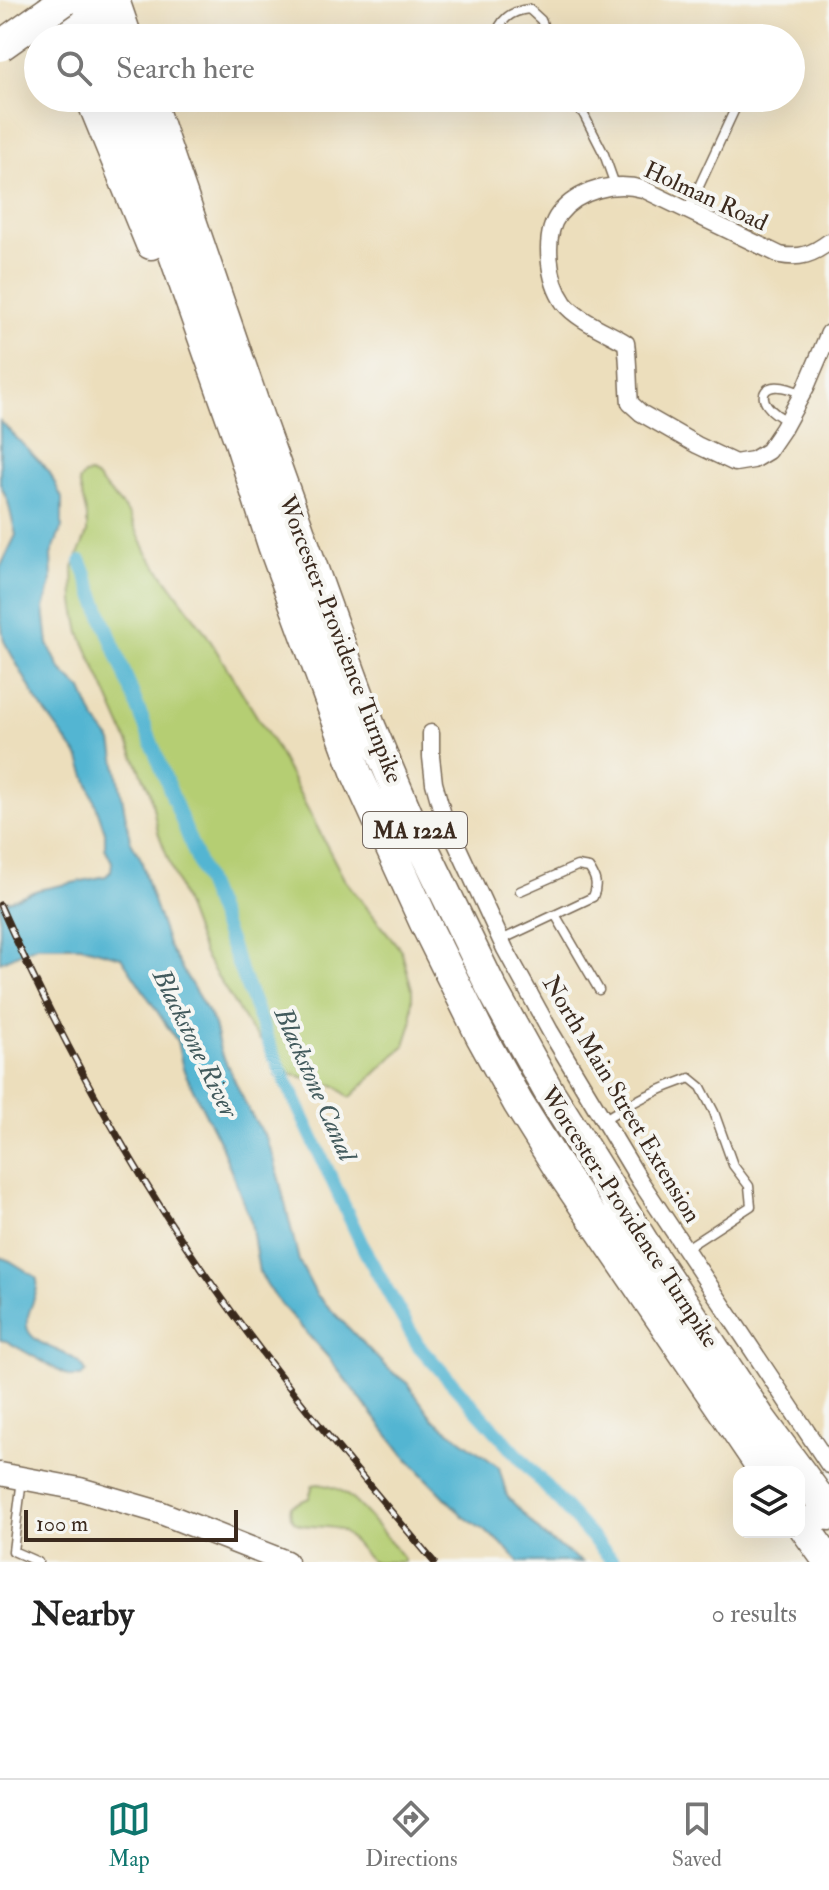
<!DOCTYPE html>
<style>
body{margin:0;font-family:"IM FELL Double Pica",serif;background:#f6f6f6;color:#222}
.controls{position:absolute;right:24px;bottom:24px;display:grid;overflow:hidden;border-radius:16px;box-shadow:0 8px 32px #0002}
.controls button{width:72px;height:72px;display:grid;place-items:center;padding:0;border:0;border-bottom:2px solid #e0e0e0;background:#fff;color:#222;font:40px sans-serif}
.scale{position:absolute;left:24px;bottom:20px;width:214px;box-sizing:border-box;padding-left:8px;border:4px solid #3b2a1e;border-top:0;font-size:22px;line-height:28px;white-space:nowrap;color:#3b2a1e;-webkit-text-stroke:6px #f6f6f2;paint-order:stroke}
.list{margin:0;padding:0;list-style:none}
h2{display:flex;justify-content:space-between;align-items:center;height:104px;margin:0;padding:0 32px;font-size:34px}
h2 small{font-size:26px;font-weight:400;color:#767676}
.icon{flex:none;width:44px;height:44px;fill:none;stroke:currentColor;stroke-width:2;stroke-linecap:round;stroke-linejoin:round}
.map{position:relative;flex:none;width:829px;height:1562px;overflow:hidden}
.search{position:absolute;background:#fff;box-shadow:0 8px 32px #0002;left:24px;right:24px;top:24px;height:88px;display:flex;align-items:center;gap:20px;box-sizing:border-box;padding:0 28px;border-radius:44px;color:#767676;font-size:30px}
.sheet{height:216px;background:#fff}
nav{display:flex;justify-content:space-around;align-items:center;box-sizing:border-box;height:112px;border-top:2px solid #e0e0e0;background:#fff;font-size:22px;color:#767676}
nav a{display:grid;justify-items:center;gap:4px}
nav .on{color:#0f766e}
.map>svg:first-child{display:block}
</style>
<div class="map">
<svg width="829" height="1562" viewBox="0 0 829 1562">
<rect width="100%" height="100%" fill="#f6f6f2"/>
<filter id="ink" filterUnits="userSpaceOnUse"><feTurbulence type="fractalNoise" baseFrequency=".0125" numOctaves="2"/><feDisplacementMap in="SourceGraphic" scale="16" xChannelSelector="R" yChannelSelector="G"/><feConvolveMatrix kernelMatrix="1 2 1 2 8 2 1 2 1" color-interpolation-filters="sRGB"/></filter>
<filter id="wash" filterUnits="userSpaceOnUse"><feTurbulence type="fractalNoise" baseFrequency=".006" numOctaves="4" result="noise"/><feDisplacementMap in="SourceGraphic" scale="32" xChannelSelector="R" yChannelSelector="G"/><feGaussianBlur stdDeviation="1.8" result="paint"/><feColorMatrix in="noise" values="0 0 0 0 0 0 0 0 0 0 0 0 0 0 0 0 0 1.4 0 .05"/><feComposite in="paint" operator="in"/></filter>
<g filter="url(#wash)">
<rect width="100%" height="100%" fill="#ecdebc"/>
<path fill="#b5ce73" stroke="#787c48" stroke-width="2" d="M 90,474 L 97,478 L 129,514 L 147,553 L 205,632 L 275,746 L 344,879 L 401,950 L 412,989 L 412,1023 L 405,1045 L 350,1098 L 336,1086 L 291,1074 L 250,1029 L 204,955 L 158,832 L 150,792 L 80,633 L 74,602 L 73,568 L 87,533 L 87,517 L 79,482 L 84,475 Z
M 319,1484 C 327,1486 336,1487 343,1492 C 364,1507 387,1538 404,1559 L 404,1562 L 372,1562 C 362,1552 352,1537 340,1530 C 325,1521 285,1536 291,1506 L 309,1498 L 313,1485 Z"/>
<path fill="#53b5d2" stroke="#477078" stroke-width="2" d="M 0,421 L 49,471 L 62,498 L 62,527 L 51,555 L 52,580 L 44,608 L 48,644 L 60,669 L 82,690 L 95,720 L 112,742 L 130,840 L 141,859 L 148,886 L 169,947 L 213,1021 L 220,1050 L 249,1111 L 266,1138 L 274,1158 L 299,1261 L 316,1294 L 386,1367 L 407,1383 L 433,1419 L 499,1467 L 507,1496 L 545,1537 L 582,1562 L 519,1562 L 499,1541 L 463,1516 L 404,1455 L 327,1356 L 277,1300 L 259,1272 L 251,1222 L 221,1145 L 183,1069 L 177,1041 L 121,957 L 81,946 L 36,946 L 0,962 L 0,904 L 38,890 L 106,876 L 111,871 L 112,862 L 105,848 L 105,832 L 80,759 L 38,702 L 4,641 L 0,616 L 0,568 L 16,535 L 8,502 L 0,483 Z
M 0,1257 L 10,1261 L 36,1277 C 43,1293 20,1317 29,1332 C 41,1351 76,1350 86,1372 L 81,1377 L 70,1377 L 6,1341 L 0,1340 Z"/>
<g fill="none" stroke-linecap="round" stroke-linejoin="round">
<path stroke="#53b5d2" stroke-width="14" d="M 81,562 L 272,1051 L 365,1251 L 418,1345 L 614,1562"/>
</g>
</g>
<g filter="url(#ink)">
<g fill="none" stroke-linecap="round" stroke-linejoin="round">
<defs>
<path id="lane" d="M 495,38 C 500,20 510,11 529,9 L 541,20 L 549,38
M 564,98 L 583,113 L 604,154 L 615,185
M 688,210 L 740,98
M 788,421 C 748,402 761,373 802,394
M 556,916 L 599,990
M 501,940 L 593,897 C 598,885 596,878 589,868 L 577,866 L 520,891
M 603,1120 C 631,1102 658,1089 690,1078 L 701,1087 L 714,1112 L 733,1165 L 749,1186 L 751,1206 L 685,1249
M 22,1479 L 13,1551 L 38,1562"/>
<path id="street" d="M 829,242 C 813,254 800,259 780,255 L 643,189 C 614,181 578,190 559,214 C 542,236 549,282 564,303 C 577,320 608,332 626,343 C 629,363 628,383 630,403 L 641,413 L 697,445 L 735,463 L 753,460 L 768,451 L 783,429 L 806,387 L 829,333
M 431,733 L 431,757 L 434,783 L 443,815 L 505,949 L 550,1031 L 640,1181 L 829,1465"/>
<path id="secondary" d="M 0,1474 L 80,1489 L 159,1512 L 286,1562"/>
<path id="highway" d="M 55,0 L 67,38
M 85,0 L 98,38
M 114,0 L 127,38
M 91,98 L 151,244
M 119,98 L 240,442 L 273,545 L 357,774 L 424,921 L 481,1036 L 518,1103 L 558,1167 L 765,1472
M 149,98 L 259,419 L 334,628 L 370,726 L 409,818 L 492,989 L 548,1090 L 645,1245 L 760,1418 L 817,1495 L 829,1515
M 799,1520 L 829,1562"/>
</defs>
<use href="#lane" stroke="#796955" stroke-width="11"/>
<use href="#street" stroke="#796955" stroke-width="19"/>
<use href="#secondary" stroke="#796955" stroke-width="25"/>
<use href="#highway" stroke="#796955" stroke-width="33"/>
<use href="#lane" stroke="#fff" stroke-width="8"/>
<use href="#street" stroke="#fff" stroke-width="16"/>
<use href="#secondary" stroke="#fff" stroke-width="22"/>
<use href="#highway" stroke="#fff" stroke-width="30"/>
<defs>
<path id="rail" d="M 0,905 C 58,1034 126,1161 207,1277 C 276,1376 355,1469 434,1562"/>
</defs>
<use href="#rail" stroke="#3b2a1e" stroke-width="7"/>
<use href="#rail" stroke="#f6f6f2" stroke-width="4" stroke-dasharray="12" stroke-linecap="butt"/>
<defs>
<path id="highway-bridge" d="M 0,46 L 65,0"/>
</defs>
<use href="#highway-bridge" stroke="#796955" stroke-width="33" stroke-linecap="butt"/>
<use href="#highway-bridge" stroke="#fff" stroke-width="30"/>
</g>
</g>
<g text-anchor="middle" stroke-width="8" stroke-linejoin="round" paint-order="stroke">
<rect fill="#f6f6f2" stroke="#73675e" stroke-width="2" x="363" y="812" width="104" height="36" rx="6"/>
<g font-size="22" font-weight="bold" fill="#3b2a1e">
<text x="415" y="838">MA 122A</text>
</g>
<g font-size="24" fill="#3b2a1e" stroke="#f6f6f2">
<text transform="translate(706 196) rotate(25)" y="8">Holman Road</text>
<text transform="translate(341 639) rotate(69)" y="8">Worcester-Providence Turnpike</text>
<text transform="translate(622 1099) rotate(59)" y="8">North Main Street Extension</text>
<text transform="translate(630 1217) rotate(57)" y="8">Worcester-Providence Turnpike</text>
</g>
<g font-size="26" font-style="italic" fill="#435b5d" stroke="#f6f6f2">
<text transform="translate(196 1043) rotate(64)" y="9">Blackstone River</text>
<text transform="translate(316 1084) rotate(66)" y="9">Blackstone Canal</text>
</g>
</g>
</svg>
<div class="controls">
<button><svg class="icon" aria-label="layers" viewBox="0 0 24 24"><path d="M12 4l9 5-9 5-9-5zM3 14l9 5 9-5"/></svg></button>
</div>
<div class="scale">100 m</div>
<div class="search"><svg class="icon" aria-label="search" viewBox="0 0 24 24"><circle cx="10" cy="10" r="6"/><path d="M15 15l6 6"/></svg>Search here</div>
</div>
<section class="sheet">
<h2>Nearby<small>0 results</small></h2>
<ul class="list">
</ul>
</section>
<nav>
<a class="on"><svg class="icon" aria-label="map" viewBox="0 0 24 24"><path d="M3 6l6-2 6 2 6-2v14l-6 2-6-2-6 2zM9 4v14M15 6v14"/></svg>Map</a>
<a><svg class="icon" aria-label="directions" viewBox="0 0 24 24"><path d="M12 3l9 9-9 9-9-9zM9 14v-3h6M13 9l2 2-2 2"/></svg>Directions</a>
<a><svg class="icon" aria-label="saved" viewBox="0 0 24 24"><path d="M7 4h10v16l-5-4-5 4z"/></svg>Saved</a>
</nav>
